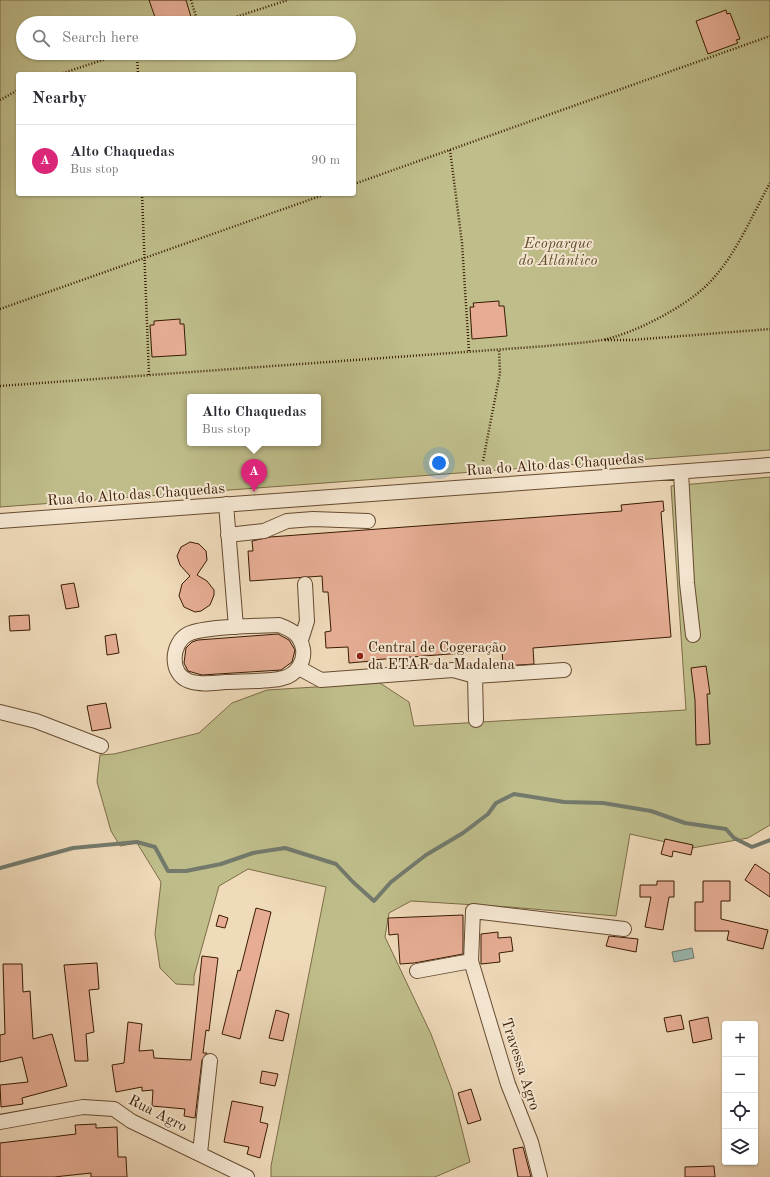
<!DOCTYPE html>
<meta charset="utf-8">
<style>
body{margin:0;font-family:"Old Standard TT",serif;background:#f2f2f3;color:#2b2b33}
.controls{position:absolute;right:12px;bottom:12px;display:grid;overflow:hidden;border-radius:4px;box-shadow:0 1px 3px #0004}
.controls button{width:36px;height:36px;display:grid;place-items:center;padding:0;border:0;border-bottom:1px solid #e1e1e2;background:#fff;color:#2b2b33;font:20px sans-serif}
.you{position:absolute;left:439px;top:463px;width:14px;height:14px;margin:-10px;border:3px solid #fff;border-radius:50%;background:#1a73e8;box-shadow:0 0 0 6px #1a73e833}
.badge{display:grid;place-items:center;width:26px;height:26px;border-radius:50%;background:#db2777;color:#fff;font-size:13px;font-weight:700}
.pin{position:absolute;translate:-50% -33px;filter:drop-shadow(0 1px 2px #0008)}
.pin::after{content:'';position:absolute;top:21px;width:14px;height:12px;background:inherit;clip-path:polygon(0 0,100% 0,50% 100%)}
.popup{position:absolute;left:187px;top:394px;width:134px;height:52px;box-sizing:border-box;display:grid;place-content:center;border-radius:4px;background:#fff;filter:drop-shadow(0 1px 3px #0005);font-size:13px;white-space:nowrap;color:#7c7c81}
.popup b{font-size:15px;color:#2b2b33}
.popup::after{content:'';position:absolute;left:50%;top:100%;margin-left:-8px;border:8px solid transparent;border-top-color:#fff}
.list{margin:0;padding:0;list-style:none}
h2{display:flex;justify-content:space-between;align-items:center;height:52px;margin:0;padding:0 16px;font-size:17px}
h2 small{font-size:13px;font-weight:400;color:#7c7c81}
.list li{display:grid;grid-template-columns:26px 1fr auto;gap:12px;align-items:center;box-sizing:border-box;height:72px;padding:0 16px;border-top:1px solid #e1e1e2}
.list b{display:block;font-size:15px;white-space:nowrap}
.list p{margin:0;font-size:13px;white-space:nowrap;color:#7c7c81}
.list em{font-size:13px;font-style:normal;color:#7c7c81}
.icon{flex:none;width:22px;height:22px;fill:none;stroke:currentColor;stroke-width:2;stroke-linecap:round;stroke-linejoin:round}
.map{position:relative;flex:none;width:770px;height:1177px;overflow:hidden}
.search{position:absolute;background:#fff;box-shadow:0 1px 3px #0004;left:16px;top:16px;width:340px;height:44px;display:flex;align-items:center;gap:10px;box-sizing:border-box;padding:0 14px;border-radius:22px;color:#7c7c81;font-size:15px}
.panel{position:absolute;background:#fff;box-shadow:0 1px 3px #0004;left:16px;top:72px;width:340px;height:124px;border-radius:4px}
.map>svg:first-child{display:block}
</style>
<div class="map">
<svg width="770" height="1177" viewBox="0 0 770 1177">
<rect width="100%" height="100%" fill="#efdaba"/>
<filter id="stains"><feTurbulence type="fractalNoise" baseFrequency=".005" numOctaves="4"/><feColorMatrix values="0 0 0 0 .2 0 0 0 0 .09 0 0 0 0 .02 0 0 0 .5 -.17"/></filter>
<radialGradient id="worn" r=".72"><stop offset=".6" stop-color="#630" stop-opacity="0"/><stop offset="1" stop-color="#630" stop-opacity=".3"/></radialGradient>
<path fill="#bfbe8b" stroke="#7c6c46" fill-rule="evenodd" d="M 0,0 L 770,0 L 770,450 L 0,507 ZM 23,23 L 349,23 L 349,53 L 23,53 ZM 18,74 L 354,74 L 354,194 L 18,194 ZM 190,397 L 318,397 L 318,443 L 190,443 Z
M 770,477 L 770,825 L 748,838 L 692,848 L 630,834 L 616,916 L 509,907 L 411,901 L 389,913 L 385,937 L 431,1034 L 452,1090 L 470,1162 L 435,1177 L 271,1177 L 271,1166 L 326,887 L 248,869 L 219,886 L 194,976 L 194,985 L 176,984 L 160,968 L 155,934 L 161,882 L 137,843 L 120,846 L 111,831 L 97,782 L 100,755 L 114,754 L 199,733 L 232,703 L 267,690 L 380,683 L 409,702 L 414,726 L 686,710 L 671,486 Z"/>
<path fill="#9abab3" stroke="#737a6c" d="M 692,948 L 694,958 L 674,962 L 672,952 Z"/>
<g fill="none" stroke-linecap="round" stroke-linejoin="round">
<path stroke="#737a6c" stroke-width="4" d="M 0,868 L 73,848 L 137,842 L 155,847 L 168,871 L 186,871 L 221,864 L 253,853 L 285,848 L 336,864 L 353,882 L 374,901 L 391,882 L 426,855 L 463,833 L 488,814 L 496,803 L 514,794 L 564,802 L 603,803 L 651,811 L 685,823 L 726,829 L 734,838 L 752,847 L 770,840"/>
</g>
<path fill="#e6ad94" stroke="#381b02" d="M 149,0 L 186,0 L 191,17 L 172,23 L 157,23 Z
M 726,10 L 727,14 L 730,13 L 740,39 L 736,40 L 738,43 L 708,54 L 696,21 Z
M 499,301 L 499,306 L 504,306 L 507,336 L 472,339 L 470,307 L 474,307 L 473,303 Z
M 180,319 L 180,324 L 184,324 L 186,355 L 152,357 L 150,325 L 154,325 L 154,321 Z
M 663,501 L 664,511 L 661,512 L 671,637 L 533,648 L 534,664 L 503,666 L 502,650 L 372,660 L 372,661 L 349,663 L 348,647 L 326,648 L 325,632 L 331,631 L 328,592 L 323,592 L 322,576 L 250,581 L 248,551 L 253,551 L 252,541 L 270,537 L 622,511 L 621,505 Z
M 190,542 L 199,544 L 206,551 L 207,560 L 197,575 L 207,581 L 214,590 L 214,595 L 210,605 L 201,611 L 195,612 L 184,607 L 179,596 L 182,584 L 190,576 L 180,565 L 177,556 L 181,547 Z
M 74,583 L 79,607 L 66,609 L 61,585 Z
M 29,615 L 30,630 L 10,631 L 9,616 Z
M 116,634 L 119,653 L 107,655 L 105,636 Z
M 278,634 L 289,640 L 295,650 L 292,662 L 281,670 L 202,675 L 188,671 L 184,663 L 186,648 L 192,642 L 198,640 Z
M 706,666 L 710,694 L 707,694 L 710,744 L 696,745 L 695,700 L 691,668 Z
M 106,703 L 111,728 L 92,731 L 87,706 Z
M 665,839 L 693,845 L 691,855 L 673,851 L 672,857 L 661,854 Z
M 755,864 L 770,874 L 770,897 L 745,880 Z
M 657,881 L 674,881 L 674,897 L 669,897 L 663,930 L 645,927 L 651,897 L 640,897 L 640,885 L 657,885 Z
M 703,881 L 730,881 L 730,901 L 721,901 L 721,919 L 768,930 L 763,949 L 727,940 L 729,931 L 695,931 L 695,902 L 703,902 Z
M 256,908 L 271,912 L 240,1039 L 222,1034 L 238,970 L 240,971 Z
M 219,915 L 228,918 L 225,928 L 216,926 Z
M 463,915 L 463,954 L 414,963 L 400,964 L 398,934 L 389,935 L 388,918 Z
M 498,932 L 498,938 L 511,937 L 513,951 L 499,953 L 500,962 L 481,964 L 481,934 Z
M 609,936 L 638,939 L 636,952 L 606,946 Z
M 202,956 L 218,958 L 209,1031 L 206,1030 L 203,1053 L 207,1053 L 202,1060 L 195,1118 L 184,1116 L 185,1109 L 152,1106 L 153,1090 L 142,1091 L 142,1087 L 116,1092 L 112,1065 L 124,1063 L 128,1022 L 142,1024 L 139,1051 L 153,1050 L 154,1058 L 191,1060 Z
M 97,963 L 99,989 L 89,990 L 94,1032 L 86,1034 L 88,1061 L 75,1061 L 64,965 Z
M 3,964 L 22,964 L 23,992 L 30,991 L 33,1039 L 52,1034 L 67,1086 L 22,1098 L 23,1104 L 1,1107 L 0,1085 L 28,1082 L 22,1057 L 0,1062 L 0,1035 L 5,1034 Z
M 276,1010 L 289,1014 L 283,1041 L 269,1038 Z
M 681,1015 L 684,1029 L 667,1032 L 664,1018 Z
M 708,1017 L 712,1039 L 693,1043 L 689,1021 Z
M 262,1071 L 278,1074 L 275,1086 L 260,1083 Z
M 471,1089 L 481,1120 L 468,1124 L 458,1093 Z
M 232,1101 L 263,1107 L 260,1122 L 268,1124 L 260,1158 L 247,1154 L 249,1147 L 224,1142 Z
M 96,1124 L 96,1128 L 117,1127 L 118,1157 L 126,1157 L 127,1177 L 91,1177 L 91,1173 L 54,1177 L 0,1177 L 0,1143 L 76,1134 L 75,1125 Z
M 523,1147 L 531,1177 L 518,1177 L 513,1149 Z
M 714,1166 L 715,1177 L 685,1177 L 685,1167 Z"/>
<g fill="none" stroke-linecap="round" stroke-linejoin="round">
<defs>
<path id="minor" d="M 681,472 L 687,583 L 693,635
M 226,504 L 236,627
M 0,521 L 770,465
M 228,535 L 264,531 L 287,521 L 313,519 L 368,521
M 279,625 C 292,630 300,634 303,649 C 305,662 296,675 283,678 C 270,682 239,681 225,682 C 213,683 200,685 189,681 C 169,674 171,643 188,634 C 206,626 257,626 279,625 Z
M 301,640 L 307,621 L 305,584
M 299,668 L 321,680 L 453,670 L 475,676 L 564,670
M 475,676 L 476,720
M 0,712 L 36,721 L 101,746
M 417,971 L 471,961
M 0,1122 L 83,1107 L 114,1109 L 131,1121 L 247,1177
M 200,1153 L 210,1061
M 540,1177 L 531,1142 L 508,1084 L 471,961 L 473,911 L 624,929"/>
</defs>
<use href="#minor" stroke="#664b30" stroke-width="16"/>
<path stroke="#381b02" stroke-width="2.5" stroke-dasharray="1 2" stroke-linecap="butt" d="M 191,0 L 198,23
M 217,23 L 288,0
M 137,53 L 138,74
M 60,74 L 124,53
M 0,100 L 18,90
M 450,150 L 462,243 L 469,351
M 354,184 L 770,36
M 142,194 L 149,375
M 0,309 L 326,194
M 605,340 L 632,340 L 770,329
M 0,386 L 547,346 C 565,344 584,343 602,340 C 633,334 683,308 706,286 C 735,258 751,217 770,183
M 483,461 L 500,373 L 499,349"/>
<use href="#minor" stroke="#f5e7d2" stroke-width="14"/>
</g>
<circle fill="#8f2418" stroke="#f5e7d2" stroke-width="1.5" cx="360" cy="656" r="4"/>
<g text-anchor="middle" stroke-width="4" stroke-linejoin="round" paint-order="stroke">
<g font-size="15" font-style="italic" fill="#604c2b" stroke="#f5e7d2">
<text x="558" y="248">Ecoparque<tspan x="558" dy="17">do Atlântico</tspan></text>
</g>
<g font-size="15" fill="#381b02" stroke="#f5e7d2">
<text transform="translate(555 464) rotate(-4)" y="5">Rua do Alto das Chaquedas</text>
<text transform="translate(136 494) rotate(-4)" y="5">Rua do Alto das Chaquedas</text>
<text transform="translate(521 1064) rotate(72)" y="5">Travessa Agro</text>
<text transform="translate(158 1113) rotate(27)" y="5">Rua Agro</text>
</g>
<g font-size="15" fill="#381b02" stroke="#f5e7d2" text-anchor="start">
<text x="368" y="652">Central de Cogeração<tspan x="368" dy="17">da ETAR da Madalena</tspan></text>
</g>
</g>
<rect width="100%" height="100%" filter="url(#stains)"/>
<rect width="100%" height="100%" fill="url(#worn)"/>
</svg>
<div class="controls">
<button>+</button>
<button>−</button>
<button><svg class="icon" aria-label="locate" viewBox="0 0 24 24"><circle cx="12" cy="12" r="6"/><path d="M12 2v4M12 18v4M2 12h4M18 12h4"/></svg></button>
<button><svg class="icon" aria-label="layers" viewBox="0 0 24 24"><path d="M12 4l9 5-9 5-9-5zM3 14l9 5 9-5"/></svg></button>
</div>
<div class="you"></div>
<div class="pin badge" style="left:254px;top:492px">A</div>
<div class="popup"><b>Alto Chaquedas</b>Bus stop</div>
<div class="search"><svg class="icon" aria-label="search" viewBox="0 0 24 24"><circle cx="10" cy="10" r="6"/><path d="M15 15l6 6"/></svg>Search here</div>
<section class="panel">
<h2>Nearby<small></small></h2>
<ul class="list">
<li><span class="badge">A</span><div><b>Alto Chaquedas</b><p>Bus stop</p></div><em>90 m</em></li>
</ul>
</section>
</div>
